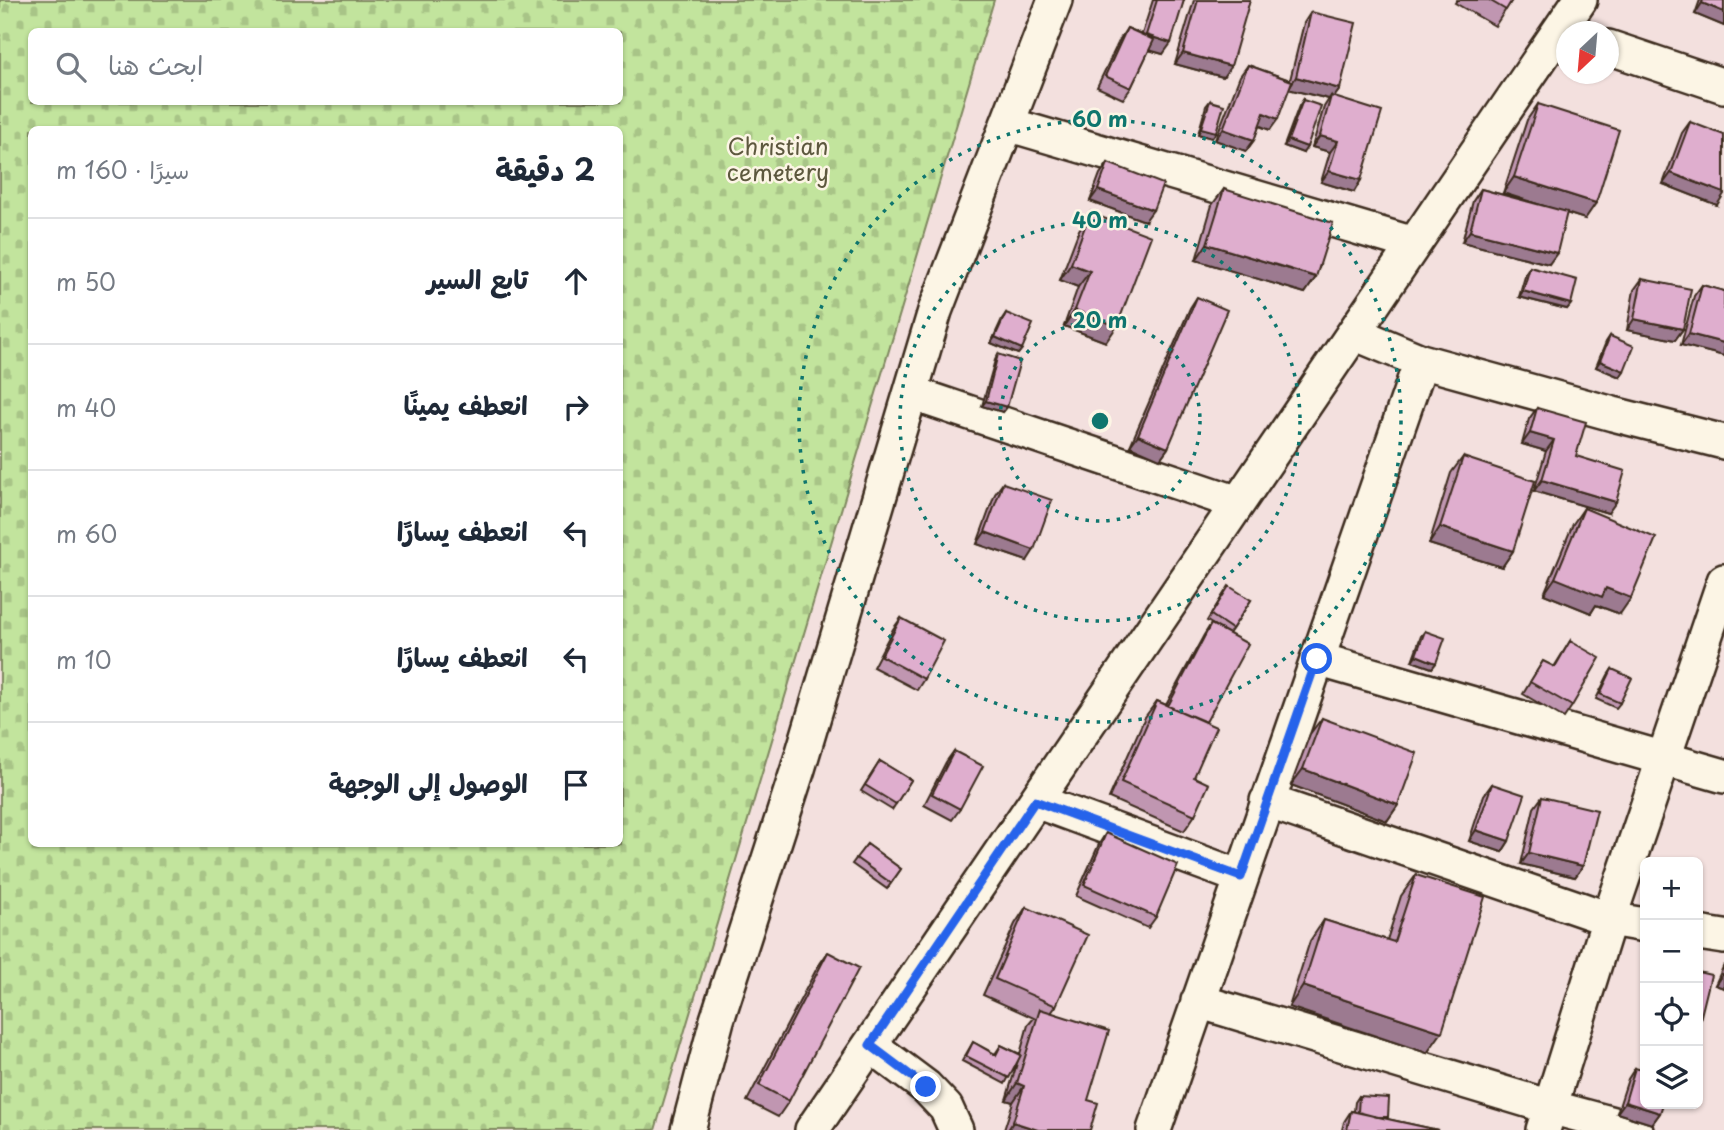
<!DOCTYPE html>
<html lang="ar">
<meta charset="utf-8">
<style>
body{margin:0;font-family:"Playpen Sans","Playpen Sans Arabic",sans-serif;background:#f6f6f7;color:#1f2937;direction:rtl}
.controls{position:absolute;right:21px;bottom:21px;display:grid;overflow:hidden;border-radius:10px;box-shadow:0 2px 5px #0004}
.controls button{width:63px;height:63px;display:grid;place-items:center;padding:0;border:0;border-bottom:2px solid #e0e1e3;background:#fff;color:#1f2937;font:35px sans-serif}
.compass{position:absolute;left:1556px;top:21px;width:63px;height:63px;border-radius:50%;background:#fff;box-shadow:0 2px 5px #0004;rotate:206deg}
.stop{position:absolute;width:21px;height:21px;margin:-16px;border:5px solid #2563eb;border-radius:50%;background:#fff}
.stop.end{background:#2563eb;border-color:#fff;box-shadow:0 2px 7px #0008}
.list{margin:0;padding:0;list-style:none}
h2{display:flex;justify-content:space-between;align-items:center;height:91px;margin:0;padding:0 28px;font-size:30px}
h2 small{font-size:23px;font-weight:400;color:#747a83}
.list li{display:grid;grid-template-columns:46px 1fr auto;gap:21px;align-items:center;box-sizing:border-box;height:126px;padding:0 28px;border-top:2px solid #e0e1e3}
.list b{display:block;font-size:26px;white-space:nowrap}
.list em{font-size:23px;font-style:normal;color:#747a83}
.icon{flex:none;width:38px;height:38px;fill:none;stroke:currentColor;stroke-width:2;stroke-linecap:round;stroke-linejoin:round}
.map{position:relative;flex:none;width:1724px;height:1130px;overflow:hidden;direction:ltr}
.search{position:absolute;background:#fff;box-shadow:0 2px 5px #0004;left:28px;top:28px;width:595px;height:77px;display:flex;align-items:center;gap:18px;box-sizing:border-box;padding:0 24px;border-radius:10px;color:#747a83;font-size:26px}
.panel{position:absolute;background:#fff;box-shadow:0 2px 5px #0004;left:28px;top:126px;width:595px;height:721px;border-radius:10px;direction:rtl}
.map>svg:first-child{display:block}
</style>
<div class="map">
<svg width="1724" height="1130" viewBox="0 0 1724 1130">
<defs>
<pattern id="cemetery-stones" width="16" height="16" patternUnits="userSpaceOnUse" patternTransform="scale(1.75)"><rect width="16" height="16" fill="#c2e49d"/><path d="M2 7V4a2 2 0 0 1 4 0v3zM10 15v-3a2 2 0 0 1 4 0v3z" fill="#a8c487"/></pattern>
</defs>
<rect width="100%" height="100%" fill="#f3e0de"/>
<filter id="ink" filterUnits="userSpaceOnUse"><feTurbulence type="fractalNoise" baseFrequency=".0143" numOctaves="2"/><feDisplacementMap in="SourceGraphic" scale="14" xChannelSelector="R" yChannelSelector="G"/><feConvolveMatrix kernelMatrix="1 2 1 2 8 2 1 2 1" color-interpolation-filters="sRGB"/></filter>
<g filter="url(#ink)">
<path fill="url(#cemetery-stones)" stroke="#7e875e" stroke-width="2" fill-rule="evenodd" d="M 0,0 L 994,0 L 655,1130 L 0,1130 ZM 32,32 L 620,32 L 620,102 L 32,102 ZM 32,130 L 620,130 L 620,844 L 32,844 Z"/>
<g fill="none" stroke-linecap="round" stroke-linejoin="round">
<defs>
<path id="minor" d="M 1608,47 L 1724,86
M 1007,124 L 1414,244
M 1421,361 L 1613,414 L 1724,442
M 911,393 L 1238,503
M 1317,659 L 1724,776
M 1036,801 L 1241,877
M 1267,801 L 1609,919 L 1645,925
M 1698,933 L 1724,937
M 1198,1001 L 1550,1107 L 1636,1130
M 870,1045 L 926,1087 L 946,1108 L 956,1130
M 688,1130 L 717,1020 L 798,769 L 935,311 L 1055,0
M 812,1130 L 1580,0
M 1154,1130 L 1421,361 L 1354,333
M 1543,1130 L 1609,919 L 1724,581"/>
</defs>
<use href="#minor" stroke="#3b2a1e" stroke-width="38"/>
<use href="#minor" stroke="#fcf5e5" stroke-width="33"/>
</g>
<path fill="#c096b1" stroke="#3b2a1e" stroke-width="2" d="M 1153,0 L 1184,0 L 1163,54 L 1149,50 L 1131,88 L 1123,99 L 1097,87 L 1120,39 L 1127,28 L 1142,34 Z
M 1194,0 L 1250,0 L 1223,77 L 1175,64 Z
M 1457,0 L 1512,0 L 1495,26 L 1455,3 Z
M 1700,0 L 1724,0 L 1724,26 L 1695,14 Z
M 1311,12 L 1340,89 L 1334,97 L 1354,192 L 1321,182 L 1330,152 L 1312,147 L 1324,107 L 1329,99 L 1289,89 L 1270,130 L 1259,126 L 1254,140 L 1246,151 L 1215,140 L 1240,76 L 1248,65 L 1290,80 L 1304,23 Z
M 1303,100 L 1303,153 L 1284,146 L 1299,106 Z
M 1210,101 L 1212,138 L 1198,134 L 1206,106 Z
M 1538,104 L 1585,219 L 1566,213 L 1549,264 L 1462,242 L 1473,201 L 1481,189 L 1538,204 L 1503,193 L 1527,120 Z
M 1690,122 L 1717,205 L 1663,184 L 1682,133 Z
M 1108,163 L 1145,221 L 1090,201 L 1100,174 Z
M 1224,189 L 1316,277 L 1305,293 L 1196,260 L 1212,205 Z
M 1090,213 L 1106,342 L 1064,326 L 1078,287 L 1060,280 L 1079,230 Z
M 1530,267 L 1571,304 L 1567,309 L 1519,297 L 1526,273 Z
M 1642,279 L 1683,329 L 1675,340 L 1627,330 L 1634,290 Z
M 1702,285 L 1724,291 L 1724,356 L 1681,345 L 1694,296 Z
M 1197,297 L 1168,448 L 1160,459 L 1130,446 L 1190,308 Z
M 1006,313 L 1022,349 L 1018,354 L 991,343 L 1002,319 Z
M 1610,336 L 1620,377 L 1596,367 L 1606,342 Z
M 998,354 L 1007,407 L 1003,412 L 982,406 L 995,360 Z
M 1537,408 L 1576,456 L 1608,513 L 1534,491 L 1546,451 L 1522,444 L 1529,419 Z
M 1463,457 L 1513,551 L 1502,567 L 1429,544 L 1451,473 Z
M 1003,483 L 1027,561 L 977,544 L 995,494 Z
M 1584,508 L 1620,614 L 1596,605 L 1591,613 L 1544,594 L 1573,524 Z
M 1225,592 L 1251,600 L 1229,634 L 1206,722 L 1194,777 L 1195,815 L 1184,831 L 1109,798 L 1145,717 L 1157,701 L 1166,705 L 1204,635 L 1211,624 L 1217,627 L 1207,621 Z
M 901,618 L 924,679 L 917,690 L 873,667 L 893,629 Z
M 1425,631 L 1436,663 L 1432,668 L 1412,661 L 1421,636 Z
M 1570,641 L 1572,706 L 1564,718 L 1523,694 L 1543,661 L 1554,667 Z
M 1612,669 L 1620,703 L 1616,708 L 1596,699 L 1608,675 Z
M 1322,718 L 1398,805 L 1387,821 L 1291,785 L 1310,734 Z
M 954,751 L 960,809 L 952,820 L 924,805 L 946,762 Z
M 880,761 L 911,780 L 892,810 L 861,791 Z
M 1492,784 L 1509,841 L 1502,852 L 1469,841 L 1484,795 Z
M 1542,797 L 1583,866 L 1575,877 L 1521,864 L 1534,808 Z
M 1106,833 L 1156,917 L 1148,928 L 1076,896 L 1099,844 Z
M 867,844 L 901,869 L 887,889 L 852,864 Z
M 1416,875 L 1427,1053 L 1289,1007 L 1310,941 L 1324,920 L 1387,940 L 1401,896 Z
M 1026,907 L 1056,1006 L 1051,1013 L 1088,1100 L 1090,1130 L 1004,1130 L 1013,1102 L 1006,1100 L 1018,1060 L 1005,1084 L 962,1061 L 973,1042 L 995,1054 L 1001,1045 L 1020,1054 L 1028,1025 L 1034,1018 L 983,995 L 1015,924 Z
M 828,952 L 789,1101 L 778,1117 L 747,1101 L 817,968 Z
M 1724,965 L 1724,988 L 1715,985 Z
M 1635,1068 L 1660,1113 L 1652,1124 L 1617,1113 L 1628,1079 Z
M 1359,1096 L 1387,1119 L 1438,1130 L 1342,1130 L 1344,1122 L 1351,1111 L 1354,1111 L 1355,1102 Z"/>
<path fill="#9c7a90" stroke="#3b2a1e" stroke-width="2" d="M 1702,3 L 1724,12 L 1724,26 L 1695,14 Z
M 1146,35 L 1171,43 L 1163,54 L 1138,47 Z
M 1183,53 L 1231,66 L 1223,77 L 1175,64 Z
M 1296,77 L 1340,89 L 1332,100 L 1331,96 L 1329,99 L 1288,89 Z
M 1264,113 L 1278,119 L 1270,130 L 1256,124 Z
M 1201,128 L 1216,132 L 1212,138 L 1198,134 Z
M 1223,129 L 1254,140 L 1246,151 L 1215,140 Z
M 1320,136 L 1338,141 L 1330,152 L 1312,147 Z
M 1288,140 L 1307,147 L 1303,153 L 1284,146 Z
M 1329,171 L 1361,180 L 1354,192 L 1321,182 Z
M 1671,173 L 1724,193 L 1724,194 L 1717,205 L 1663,184 Z
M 1514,177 L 1596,203 L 1585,219 L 1503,193 Z
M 1098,190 L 1153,210 L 1145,221 L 1090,201 Z
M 1470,231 L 1557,253 L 1549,264 L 1462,242 Z
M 1207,244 L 1316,277 L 1305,293 L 1196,260 Z
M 1071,264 L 1090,271 L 1078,287 L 1060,280 Z
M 1523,291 L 1571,304 L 1567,309 L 1519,297 Z
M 1075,310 L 1117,326 L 1106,342 L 1064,326 Z
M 1634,319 L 1683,329 L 1675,340 L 1627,330 Z
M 1689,334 L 1724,343 L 1724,356 L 1681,345 Z
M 995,337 L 1022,349 L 1018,354 L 991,343 Z
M 1600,361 L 1624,371 L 1620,377 L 1596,367 Z
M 986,401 L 1007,407 L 1003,412 L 982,406 Z
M 1530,433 L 1554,440 L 1546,451 L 1522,444 Z
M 1138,435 L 1168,448 L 1160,459 L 1130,446 Z
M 1542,480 L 1616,502 L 1608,513 L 1534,491 Z
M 1440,527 L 1513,551 L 1502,567 L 1429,544 Z
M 985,532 L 1034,550 L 1027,561 L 977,544 Z
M 1555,578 L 1606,588 L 1631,598 L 1620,614 L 1596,605 L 1591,613 L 1544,594 Z
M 1416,655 L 1436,663 L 1432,668 L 1412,661 Z
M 1303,769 L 1398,805 L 1387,821 L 1291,785 Z
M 1476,830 L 1509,841 L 1502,852 L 1469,841 Z
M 1529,853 L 1583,866 L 1575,877 L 1521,864 Z
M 1723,974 L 1724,974 L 1724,988 L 1715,985 Z
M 1303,986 L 1442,1032 L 1427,1053 L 1289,1007 Z
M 1017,1083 L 1024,1086 L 1013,1102 L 1006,1100 Z
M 1625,1102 L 1660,1113 L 1652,1124 L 1617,1113 Z
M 1013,1122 L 1038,1130 L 1008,1130 Z"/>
<path fill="#dfaece" stroke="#3b2a1e" stroke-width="2" d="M 1157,0 L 1184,0 L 1171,43 L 1146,35 Z
M 1198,0 L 1250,0 L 1231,66 L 1183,53 Z
M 1489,0 L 1512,0 L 1506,10 Z
M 1703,0 L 1724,0 L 1724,12 L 1702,3 Z
M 1311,12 L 1356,23 L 1340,89 L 1296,77 Z
M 1127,28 L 1154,40 L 1131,88 L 1105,76 Z
M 1248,65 L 1292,81 L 1278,119 L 1264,113 L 1254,140 L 1223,129 Z
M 1331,96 L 1382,112 L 1361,180 L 1329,171 L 1338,141 L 1320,136 Z
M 1303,100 L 1321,106 L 1307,147 L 1288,140 Z
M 1210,101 L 1224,105 L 1216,132 L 1201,128 Z
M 1538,104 L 1619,130 L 1596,203 L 1514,177 Z
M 1690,122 L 1724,135 L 1724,193 L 1671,173 Z
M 1108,163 L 1163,184 L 1153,210 L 1098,190 Z
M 1224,189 L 1333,223 L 1316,277 L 1207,244 Z
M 1481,189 L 1567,212 L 1557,253 L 1470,231 Z
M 1090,213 L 1151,236 L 1117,326 L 1075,310 L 1090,271 L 1071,264 Z
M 1530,267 L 1577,280 L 1571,304 L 1523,291 Z
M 1642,279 L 1691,289 L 1683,329 L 1634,319 Z
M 1702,285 L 1724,291 L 1724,343 L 1689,334 Z
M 1197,297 L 1227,310 L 1168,448 L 1138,435 Z
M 1006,313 L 1033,324 L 1022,349 L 995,337 Z
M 1610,336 L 1634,346 L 1624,371 L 1600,361 Z
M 998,354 L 1020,361 L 1007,407 L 986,401 Z
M 1537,408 L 1586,422 L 1576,456 L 1625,471 L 1616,502 L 1542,480 L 1554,440 L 1530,433 Z
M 1463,457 L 1535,481 L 1513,551 L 1440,527 Z
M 1003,483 L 1052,500 L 1034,550 L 985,532 Z
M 1584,508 L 1656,538 L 1631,598 L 1606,588 L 1602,597 L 1555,578 Z
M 1229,586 L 1251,600 L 1232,629 L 1211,615 Z
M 901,618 L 944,641 L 924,679 L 881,656 Z
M 1211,624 L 1248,644 L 1206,722 L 1168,706 Z
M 1425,631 L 1445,638 L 1436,663 L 1416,655 Z
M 1570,641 L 1600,658 L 1572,706 L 1530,682 L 1543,661 L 1555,667 Z
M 1612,669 L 1632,678 L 1620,703 L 1600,694 Z
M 1157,701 L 1216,727 L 1194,777 L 1209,784 L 1195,815 L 1121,782 Z
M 1322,718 L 1417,753 L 1398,805 L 1303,769 Z
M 954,751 L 983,766 L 960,809 L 932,794 Z
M 880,761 L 911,780 L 896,804 L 865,785 Z
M 1492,784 L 1525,795 L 1509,841 L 1476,830 Z
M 1542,797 L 1597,810 L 1583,866 L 1529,853 Z
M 1106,833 L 1178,865 L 1156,917 L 1084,885 Z
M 867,844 L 901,869 L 891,883 L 856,858 Z
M 1416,875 L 1485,897 L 1442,1032 L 1303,986 L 1324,920 L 1394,942 Z
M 1026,907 L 1088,935 L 1056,1006 L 995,979 Z
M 828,952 L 859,968 L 789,1101 L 759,1085 Z
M 1698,972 L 1711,975 L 1698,1028 Z
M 1040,1009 L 1109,1031 L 1088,1100 L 1098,1103 L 1090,1130 L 1038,1130 L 1013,1122 L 1024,1086 L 1017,1083 Z
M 973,1042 L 996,1055 L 1001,1045 L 1021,1055 L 1009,1078 L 966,1056 Z
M 1635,1068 L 1645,1071 L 1645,1104 L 1663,1104 L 1660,1113 L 1625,1102 Z
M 1359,1096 L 1389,1098 L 1388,1117 L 1377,1117 L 1358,1112 Z
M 1351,1111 L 1438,1130 L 1347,1130 Z"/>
</g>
<g fill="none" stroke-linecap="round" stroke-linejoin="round" filter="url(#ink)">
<path stroke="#2563eb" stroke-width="9" d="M 926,1087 L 870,1045 L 1035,801 L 1241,877 L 1317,659"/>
</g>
<g fill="none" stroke="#0f766e" stroke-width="3.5" stroke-dasharray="3.5 7">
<circle cx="1100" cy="421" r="100"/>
<circle cx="1100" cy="421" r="200"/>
<circle cx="1100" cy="421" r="301"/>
</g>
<g text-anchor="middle" stroke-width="5" stroke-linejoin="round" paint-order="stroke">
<g font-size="23" fill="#5d583e" stroke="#fcf5e5">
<text x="778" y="155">Christian<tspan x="778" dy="26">cemetery</tspan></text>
</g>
</g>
<circle cx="1100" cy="421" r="10" fill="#0f766e" stroke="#fcf5e5" stroke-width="3.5"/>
<g font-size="21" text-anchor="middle" font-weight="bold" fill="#0f766e" stroke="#fcf5e5" stroke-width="5" stroke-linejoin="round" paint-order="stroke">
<text x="1100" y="127">60 m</text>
<text x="1100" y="228">40 m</text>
<text x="1100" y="328">20 m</text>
</g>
</svg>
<div class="controls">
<button>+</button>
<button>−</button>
<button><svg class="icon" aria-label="locate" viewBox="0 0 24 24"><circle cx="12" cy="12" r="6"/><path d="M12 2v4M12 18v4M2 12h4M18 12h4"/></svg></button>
<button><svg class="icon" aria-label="layers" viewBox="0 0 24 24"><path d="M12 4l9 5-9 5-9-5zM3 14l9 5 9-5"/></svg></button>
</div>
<svg class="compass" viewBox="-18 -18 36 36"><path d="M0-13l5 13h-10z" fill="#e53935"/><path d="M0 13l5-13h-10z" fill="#747a83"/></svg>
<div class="stop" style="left:1317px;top:659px"></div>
<div class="stop end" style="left:926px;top:1087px"></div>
<div class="search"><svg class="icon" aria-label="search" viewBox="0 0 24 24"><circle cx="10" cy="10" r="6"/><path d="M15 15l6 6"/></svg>ابحث هنا</div>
<section class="panel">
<h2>2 دقيقة<small>سيرًا · 160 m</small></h2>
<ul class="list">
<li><svg class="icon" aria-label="ahead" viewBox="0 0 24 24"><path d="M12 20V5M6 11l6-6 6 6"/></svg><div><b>تابع السير</b></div><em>50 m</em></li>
<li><svg class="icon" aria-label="right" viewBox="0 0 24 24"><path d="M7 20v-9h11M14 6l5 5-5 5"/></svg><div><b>انعطف يمينًا</b></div><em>40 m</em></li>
<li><svg class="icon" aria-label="left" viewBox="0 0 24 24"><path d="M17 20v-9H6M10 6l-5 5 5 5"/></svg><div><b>انعطف يسارًا</b></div><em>60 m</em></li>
<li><svg class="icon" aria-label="left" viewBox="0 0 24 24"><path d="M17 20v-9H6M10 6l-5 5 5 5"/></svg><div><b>انعطف يسارًا</b></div><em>10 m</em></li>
<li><svg class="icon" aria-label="arrive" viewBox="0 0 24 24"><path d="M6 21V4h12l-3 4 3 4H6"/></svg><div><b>الوصول إلى الوجهة</b></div></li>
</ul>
</section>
</div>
